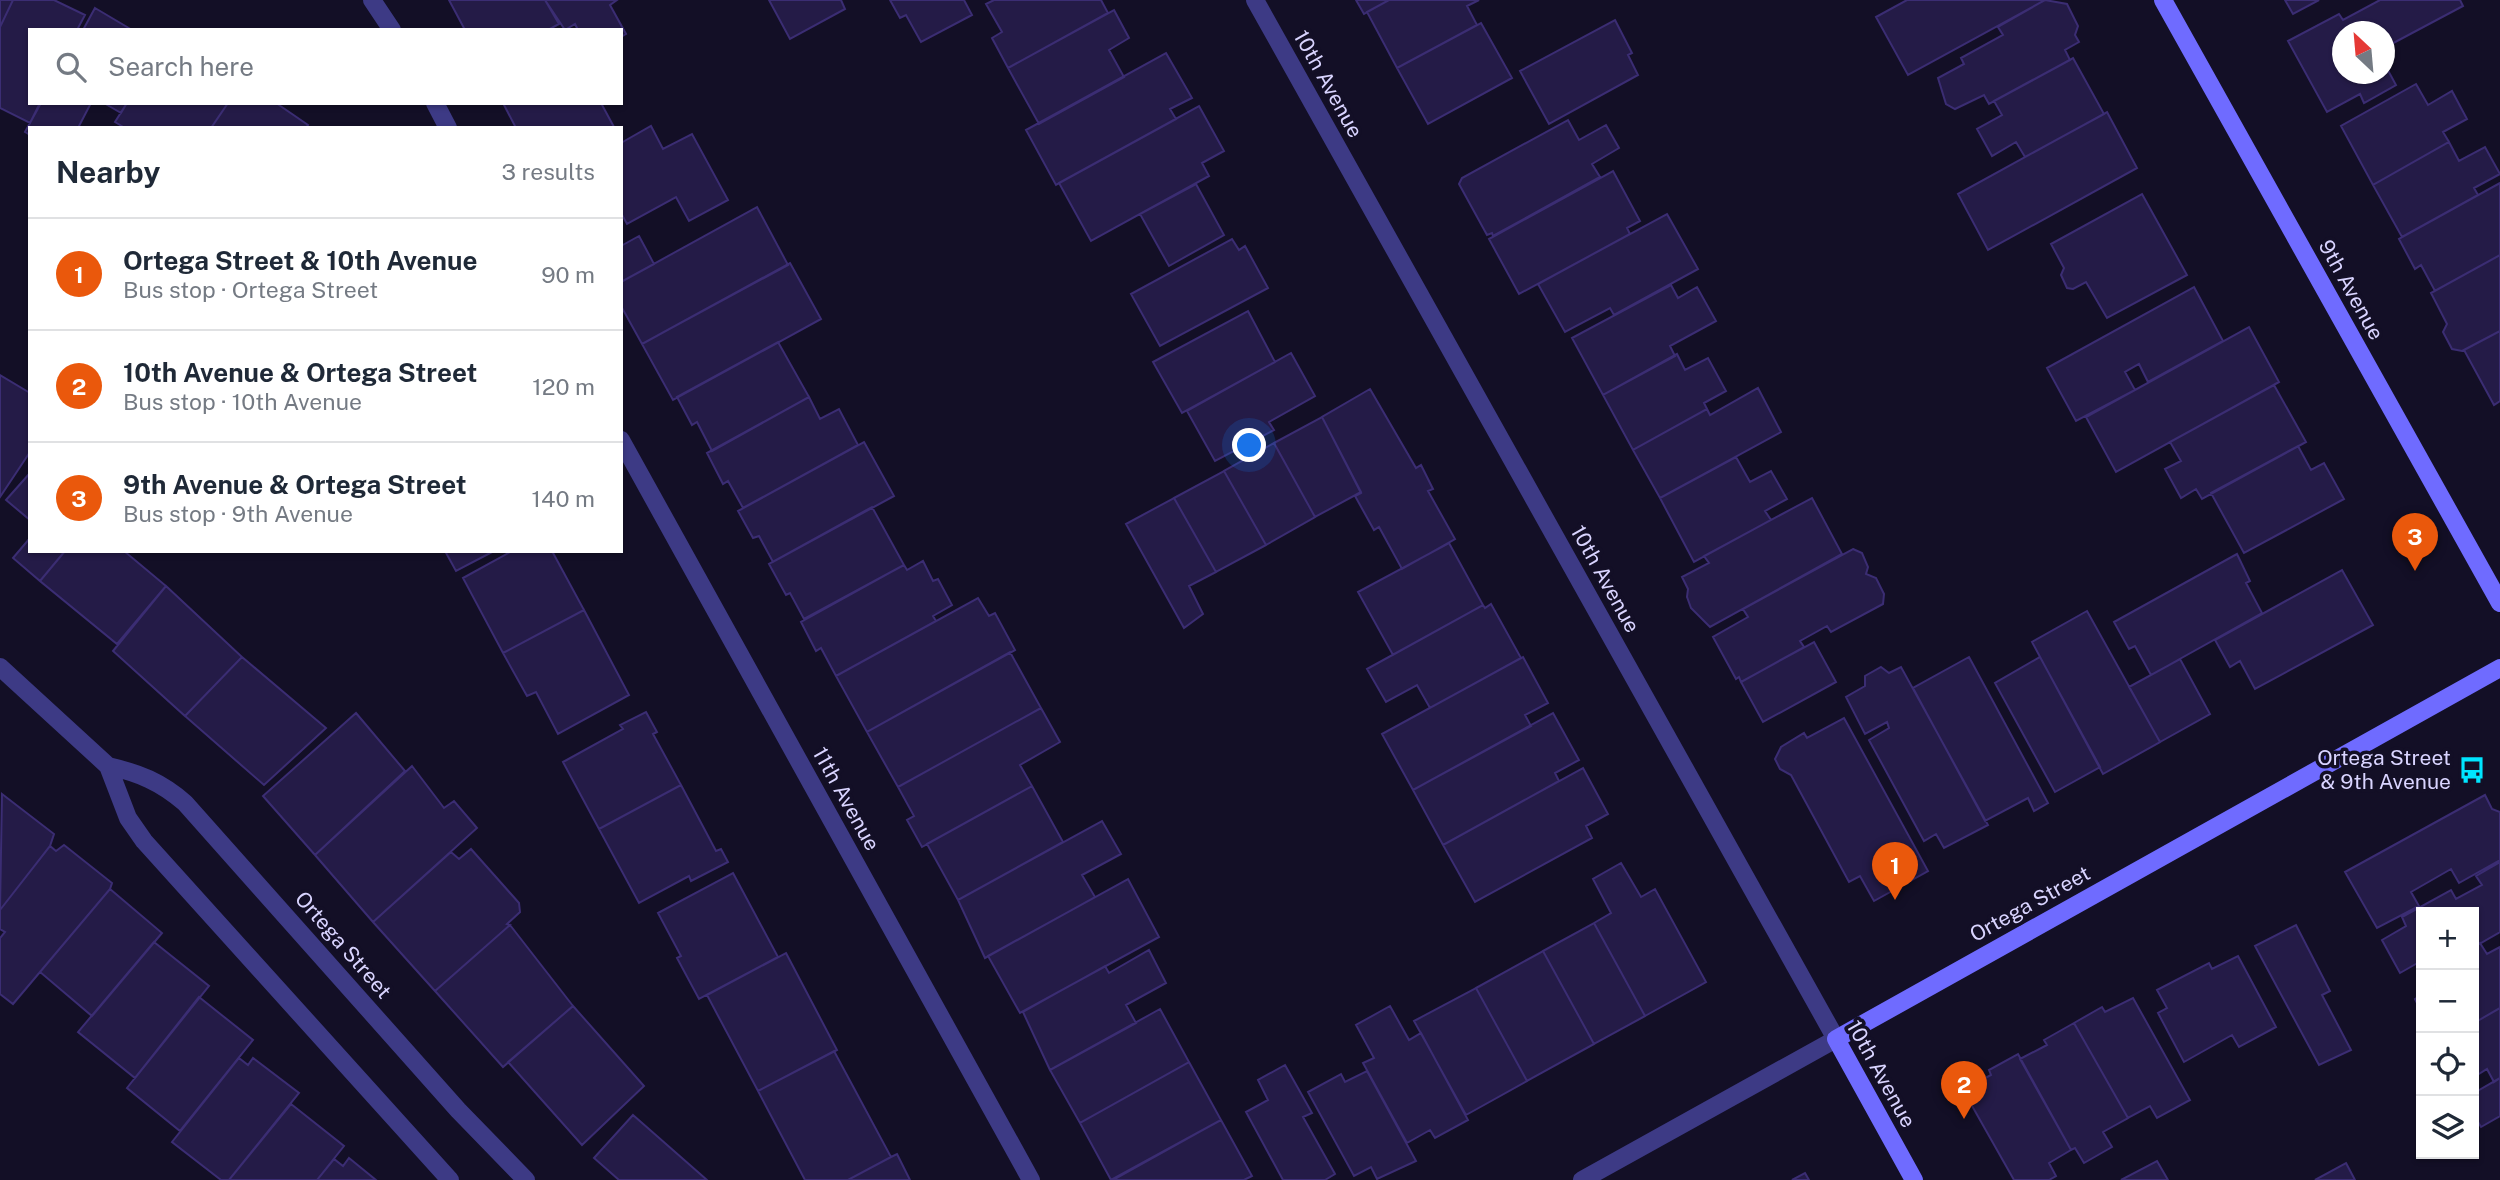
<!DOCTYPE html>
<meta charset="utf-8">
<style>
body{margin:0;font-family:"Public Sans",sans-serif;background:#f6f6f7;color:#1f2937}
.controls{position:absolute;right:21px;bottom:21px;display:grid;overflow:hidden;border-radius:0px;box-shadow:0 2px 5px #0004}
.controls button{width:63px;height:63px;display:grid;place-items:center;padding:0;border:0;border-bottom:2px solid #e0e1e3;background:#fff;color:#1f2937;font:35px sans-serif}
.compass{position:absolute;left:2332px;top:21px;width:63px;height:63px;border-radius:50%;background:#fff;box-shadow:0 2px 5px #0004;rotate:334deg}
.you{position:absolute;left:1250px;top:446px;width:24px;height:24px;margin:-18px;border:5px solid #fff;border-radius:50%;background:#1a73e8;box-shadow:0 0 0 10px #1a73e833}
.badge{display:grid;place-items:center;width:46px;height:46px;border-radius:50%;background:#ea580c;color:#fff;font-size:23px;font-weight:700}
.pin{position:absolute;translate:-50% -58px;filter:drop-shadow(0 2px 4px #0008)}
.pin::after{content:'';position:absolute;top:37px;width:24px;height:21px;background:inherit;clip-path:polygon(0 0,100% 0,50% 100%)}
.list{margin:0;padding:0;list-style:none}
h2{display:flex;justify-content:space-between;align-items:center;height:91px;margin:0;padding:0 28px;font-size:30px}
h2 small{font-size:23px;font-weight:400;color:#747a83}
.list li{display:grid;grid-template-columns:46px 1fr auto;gap:21px;align-items:center;box-sizing:border-box;height:112px;padding:0 28px;border-top:2px solid #e0e1e3}
.list b{display:block;font-size:26px;white-space:nowrap}
.list p{margin:0;font-size:23px;white-space:nowrap;color:#747a83}
.list em{font-size:23px;font-style:normal;color:#747a83}
.icon{flex:none;width:38px;height:38px;fill:none;stroke:currentColor;stroke-width:2;stroke-linecap:round;stroke-linejoin:round}
.map{position:relative;flex:none;width:2500px;height:1180px;overflow:hidden}
.search{position:absolute;background:#fff;box-shadow:0 2px 5px #0004;left:28px;top:28px;width:595px;height:77px;display:flex;align-items:center;gap:18px;box-sizing:border-box;padding:0 24px;border-radius:0px;color:#747a83;font-size:26px}
.panel{position:absolute;background:#fff;box-shadow:0 2px 5px #0004;left:28px;top:126px;width:595px;height:427px;border-radius:0px}
.map>svg:first-child{display:block}
</style>
<div class="map">
<svg width="2500" height="1180" viewBox="0 0 2500 1180">
<rect width="100%" height="100%" fill="#130f26"/>
<path fill="#241b47" stroke="#3b2d73" stroke-width="2" d="M 0,0 L 13,0 L 0,27 Z
M 13,0 L 54,0 L 85,15 L 77,30 L 30,30 L 30,103 L 40,103 L 30,123 L 0,108 L 0,27 Z
M 449,0 L 545,0 L 559,24 L 548,30 L 465,30 Z
M 545,0 L 617,0 L 610,5 L 626,34 L 621,37 L 621,30 L 578,30 L 575,24 L 565,30 Z
M 769,0 L 841,0 L 845,9 L 790,39 Z
M 890,0 L 964,0 L 972,15 L 921,42 L 906,15 L 900,18 Z
M 994,0 L 1101,0 L 1108,13 L 1008,68 L 992,38 L 1002,32 L 986,4 Z
M 1356,0 L 1389,0 L 1364,14 Z
M 1389,0 L 1479,0 L 1467,6 L 1477,25 L 1397,68 L 1367,12 Z
M 1907,0 L 2045,0 L 1908,75 L 1876,17 Z
M 2045,0 L 2067,4 L 2078,26 L 2075,35 L 2079,42 L 2065,50 L 2070,60 L 1989,104 L 1984,95 L 1955,109 L 1946,104 L 1938,78 L 1964,64 L 1961,58 L 2003,35 L 1998,27 Z
M 2285,0 L 2319,0 L 2293,14 Z
M 2380,0 L 2460,0 L 2463,6 L 2384,48 L 2384,32 L 2342,32 L 2342,74 L 2384,74 L 2384,63 L 2396,85 L 2364,103 L 2360,94 L 2327,112 L 2288,41 L 2339,14 L 2343,20 Z
M 95,8 L 132,30 L 83,30 Z
M 1114,10 L 1129,38 L 1109,50 L 1124,77 L 1039,124 L 1008,68 Z
M 1615,20 L 1632,53 L 1628,55 L 1638,75 L 1549,124 L 1520,71 Z
M 1481,23 L 1512,78 L 1428,124 L 1397,68 Z
M 1166,53 L 1192,98 L 1170,109 L 1176,119 L 1056,185 L 1026,130 Z
M 2073,58 L 2104,114 L 2025,157 L 2016,142 L 1992,156 L 1977,129 L 2002,115 L 1994,101 Z
M 2416,84 L 2428,105 L 2452,91 L 2467,119 L 2443,132 L 2449,142 L 2373,185 L 2341,126 Z
M 41,103 L 91,103 L 78,128 L 30,128 L 30,135 L 25,132 Z
M 104,103 L 127,103 L 121,113 Z
M 127,103 L 228,103 L 211,128 L 125,128 L 115,122 Z
M 228,103 L 276,103 L 308,125 L 306,128 L 211,128 Z
M 503,103 L 601,103 L 614,127 L 516,128 Z
M 1199,106 L 1224,151 L 1202,163 L 1209,176 L 1091,241 L 1059,183 Z
M 2107,112 L 2137,168 L 1988,250 L 1958,194 Z
M 1568,120 L 1579,140 L 1606,125 L 1619,148 L 1592,164 L 1600,177 L 1493,236 L 1492,233 L 1487,235 L 1459,184 L 1462,178 Z
M 651,126 L 663,149 L 692,134 L 728,200 L 689,221 L 676,197 L 627,224 L 621,213 L 621,143 Z
M 2449,142 L 2459,161 L 2485,147 L 2500,174 L 2474,188 L 2478,195 L 2402,237 L 2373,185 Z
M 1613,171 L 1640,221 L 1627,228 L 1630,234 L 1519,294 L 1489,239 Z
M 2500,183 L 2500,255 L 2435,291 L 2421,265 L 2415,269 L 2399,239 Z
M 1196,184 L 1224,235 L 1169,266 L 1140,214 Z
M 2142,194 L 2187,275 L 2107,318 L 2086,282 L 2073,289 L 2067,288 L 2061,275 L 2064,268 L 2051,244 Z
M 757,207 L 788,265 L 642,344 L 621,306 L 621,282 Z
M 1667,214 L 1698,269 L 1614,315 L 1610,308 L 1565,332 L 1538,284 Z
M 639,236 L 654,264 L 621,282 L 621,246 Z
M 1232,239 L 1239,250 L 1245,246 L 1268,288 L 1160,346 L 1131,294 Z
M 2500,255 L 2500,331 L 2462,351 L 2452,349 L 2443,332 L 2447,324 L 2431,293 Z
M 790,263 L 821,319 L 673,400 L 642,344 Z
M 1671,285 L 1678,298 L 1697,287 L 1716,321 L 1670,346 L 1675,356 L 1603,395 L 1572,338 Z
M 2194,287 L 2223,341 L 2148,382 L 2139,364 L 2125,372 L 2135,390 L 2076,421 L 2047,368 Z
M 1248,311 L 1275,362 L 1182,413 L 1153,362 Z
M 2249,327 L 2279,382 L 2116,472 L 2086,417 Z
M 2500,331 L 2500,401 L 2494,405 L 2464,350 Z
M 778,342 L 809,397 L 712,451 L 697,422 L 692,425 L 677,397 Z
M 1291,353 L 1315,396 L 1269,422 L 1274,430 L 1215,461 L 1187,411 Z
M 1677,354 L 1685,370 L 1708,358 L 1726,391 L 1704,403 L 1707,409 L 1633,450 L 1603,395 Z
M 0,375 L 30,393 L 30,452 L 0,497 Z
M 2274,385 L 2306,442 L 2202,499 L 2196,489 L 2181,498 L 2165,469 L 2181,461 L 2170,442 Z
M 1758,388 L 1781,432 L 1660,498 L 1633,450 L 1707,409 L 1710,415 Z
M 1370,389 L 1416,468 L 1421,465 L 1433,489 L 1428,491 L 1455,539 L 1402,569 L 1379,527 L 1374,530 L 1355,496 L 1361,493 L 1322,417 Z
M 809,397 L 820,419 L 839,409 L 858,445 L 743,508 L 728,481 L 723,484 L 707,453 Z
M 1322,417 L 1361,492 L 1315,517 L 1274,443 Z
M 864,442 L 894,496 L 773,562 L 759,536 L 753,538 L 738,511 Z
M 1274,443 L 1315,517 L 1266,545 L 1224,471 Z
M 2298,446 L 2311,470 L 2324,463 L 2344,499 L 2244,553 L 2211,493 Z
M 1736,457 L 1750,482 L 1771,471 L 1787,499 L 1765,511 L 1771,520 L 1694,562 L 1660,498 Z
M 1224,471 L 1266,545 L 1216,572 L 1174,498 Z
M 30,473 L 30,520 L 6,500 Z
M 1174,498 L 1216,572 L 1189,586 L 1203,614 L 1184,628 L 1126,524 Z
M 1812,498 L 1842,554 L 1710,627 L 1691,608 L 1687,597 L 1688,589 L 1682,577 L 1709,563 L 1704,556 Z
M 872,507 L 904,565 L 804,619 L 790,593 L 786,595 L 769,564 Z
M 30,538 L 30,551 L 65,551 L 40,581 L 13,558 Z
M 1449,543 L 1483,605 L 1393,655 L 1358,592 Z
M 1853,549 L 1862,553 L 1868,567 L 1866,574 L 1876,578 L 1884,594 L 1883,604 L 1831,632 L 1827,626 L 1800,641 L 1804,647 L 1741,682 L 1739,677 L 1736,679 L 1713,637 L 1748,617 L 1743,609 Z
M 65,551 L 124,551 L 166,586 L 117,644 L 40,581 Z
M 445,551 L 494,551 L 456,571 Z
M 512,551 L 552,551 L 584,610 L 503,653 L 463,578 Z
M 2237,554 L 2250,581 L 2246,583 L 2262,613 L 2151,675 L 2135,646 L 2129,649 L 2114,622 Z
M 923,561 L 933,581 L 938,579 L 952,605 L 933,616 L 936,621 L 836,676 L 821,648 L 816,651 L 801,622 L 904,565 L 907,570 Z
M 2342,570 L 2373,625 L 2255,689 L 2240,661 L 2230,667 L 2215,640 Z
M 166,586 L 242,657 L 185,716 L 113,651 Z
M 978,598 L 989,616 L 995,613 L 1015,650 L 867,732 L 836,676 Z
M 1491,604 L 1521,658 L 1430,708 L 1417,685 L 1386,702 L 1367,669 L 1483,605 L 1485,608 Z
M 584,610 L 629,695 L 558,734 L 536,692 L 527,696 L 503,653 Z
M 2087,611 L 2160,742 L 2103,774 L 2032,642 Z
M 1814,642 L 1836,682 L 1763,722 L 1741,682 Z
M 1010,652 L 1041,708 L 898,787 L 867,732 Z
M 242,657 L 326,728 L 264,785 L 185,716 Z
M 1523,657 L 1548,703 L 1525,715 L 1531,726 L 1413,790 L 1382,734 Z
M 1969,657 L 2048,803 L 2034,811 L 2028,798 L 1985,821 L 1913,688 Z
M 2040,657 L 2100,767 L 2055,792 L 1995,683 Z
M 2180,659 L 2210,714 L 2160,742 L 2129,687 Z
M 1881,667 L 1889,673 L 1901,667 L 1988,825 L 1944,848 L 1936,834 L 1924,841 L 1869,740 L 1889,728 L 1887,722 L 1865,734 L 1846,697 L 1865,686 L 1865,676 Z
M 1041,708 L 1060,742 L 1020,765 L 1032,786 L 922,847 L 907,820 L 914,816 L 898,787 Z
M 646,712 L 657,732 L 653,734 L 681,785 L 599,829 L 563,762 L 623,729 L 620,725 Z
M 356,713 L 405,771 L 315,855 L 263,796 Z
M 1553,713 L 1579,760 L 1555,773 L 1559,781 L 1443,845 L 1413,790 Z
M 1844,718 L 1928,871 L 1874,901 L 1860,876 L 1849,882 L 1791,775 L 1780,769 L 1775,759 L 1781,747 L 1804,733 L 1807,738 Z
M 412,766 L 444,808 L 454,801 L 477,828 L 373,922 L 315,855 Z
M 1583,768 L 1608,814 L 1586,826 L 1592,838 L 1475,902 L 1443,845 Z
M 681,785 L 716,851 L 721,849 L 728,862 L 691,881 L 689,876 L 639,903 L 599,829 Z
M 1032,786 L 1063,842 L 958,900 L 927,844 Z
M 2,794 L 54,834 L 50,846 L 0,910 Z
M 2485,795 L 2492,809 L 2500,812 L 2500,860 L 2459,883 L 2451,869 L 2411,892 L 2419,906 L 2377,928 L 2345,872 Z
M 1102,821 L 1121,854 L 1082,875 L 1095,897 L 985,958 L 958,900 Z
M 64,845 L 112,883 L 110,889 L 13,1004 L 0,994 L 0,938 L 5,932 L 0,929 L 0,910 L 50,846 L 56,851 Z
M 471,849 L 519,903 L 520,912 L 507,924 L 510,925 L 435,991 L 373,922 L 451,852 L 459,859 Z
M 2500,862 L 2500,932 L 2474,947 L 2474,912 L 2421,912 L 2421,961 L 2400,973 L 2382,940 L 2406,926 L 2402,917 L 2451,890 L 2456,899 L 2482,885 L 2476,876 Z
M 1621,863 L 1641,897 L 1655,889 L 1706,982 L 1645,1016 L 1594,923 L 1611,913 L 1593,879 Z
M 733,873 L 778,957 L 699,999 L 677,958 L 681,956 L 658,913 Z
M 1128,879 L 1159,937 L 1020,1013 L 988,956 Z
M 110,889 L 162,933 L 92,1016 L 40,972 Z
M 1594,923 L 1645,1016 L 1594,1044 L 1543,951 Z
M 510,925 L 573,1006 L 503,1067 L 435,991 Z
M 2296,925 L 2330,991 L 2322,995 L 2351,1050 L 2319,1065 L 2255,946 Z
M 154,942 L 209,986 L 135,1078 L 78,1032 Z
M 2480,943 L 2487,954 L 2500,947 L 2500,1008 L 2474,1023 L 2474,947 Z
M 1149,950 L 1166,983 L 1126,1005 L 1136,1023 L 1050,1070 L 1023,1012 L 1105,966 L 1109,973 Z
M 1543,951 L 1594,1044 L 1527,1081 L 1476,988 Z
M 786,953 L 837,1050 L 758,1091 L 707,995 Z
M 2238,956 L 2276,1027 L 2239,1047 L 2232,1035 L 2184,1062 L 2158,1013 L 2167,1008 L 2157,990 L 2209,963 L 2212,969 Z
M 1476,988 L 1527,1081 L 1466,1115 L 1414,1021 Z
M 2421,995 L 2421,1011 L 2415,999 Z
M 199,997 L 253,1040 L 180,1131 L 127,1088 Z
M 2133,998 L 2190,1100 L 2157,1118 L 2150,1106 L 2128,1118 L 2074,1023 L 2102,1007 L 2105,1012 Z
M 573,1006 L 644,1086 L 582,1145 L 508,1062 Z
M 1390,1006 L 1409,1040 L 1421,1033 L 1468,1120 L 1435,1138 L 1430,1130 L 1407,1143 L 1363,1063 L 1374,1058 L 1356,1025 Z
M 2500,1008 L 2500,1078 L 2494,1082 L 2487,1069 L 2474,1077 L 2474,1023 Z
M 1160,1009 L 1189,1062 L 1080,1123 L 1050,1070 Z
M 2074,1023 L 2128,1118 L 2103,1132 L 2112,1147 L 2084,1163 L 2075,1148 L 2071,1150 L 2020,1059 L 2047,1045 L 2044,1040 Z
M 834,1051 L 891,1157 L 848,1180 L 805,1180 L 758,1091 Z
M 2018,1054 L 2071,1150 L 2049,1163 L 2056,1176 L 2049,1180 L 2014,1180 L 1963,1090 L 1991,1075 L 1989,1070 Z
M 239,1058 L 248,1065 L 253,1058 L 299,1093 L 229,1180 L 221,1180 L 172,1142 Z
M 1189,1062 L 1221,1120 L 1111,1180 L 1080,1123 Z
M 1285,1065 L 1312,1113 L 1303,1117 L 1335,1174 L 1325,1180 L 1283,1180 L 1246,1112 L 1268,1100 L 1258,1080 Z
M 1367,1071 L 1416,1161 L 1377,1179 L 1371,1167 L 1354,1176 L 1308,1092 L 1341,1074 L 1345,1082 Z
M 2500,1078 L 2500,1116 L 2481,1127 L 2474,1115 L 2474,1093 Z
M 291,1104 L 344,1146 L 317,1180 L 229,1180 Z
M 633,1115 L 707,1180 L 619,1180 L 594,1158 Z
M 1221,1120 L 1252,1176 L 1244,1180 L 1113,1180 Z
M 897,1154 L 910,1180 L 848,1180 L 891,1157 Z
M 349,1158 L 376,1180 L 317,1180 L 334,1159 L 343,1166 Z
M 2157,1161 L 2168,1180 L 2121,1180 Z
M 2346,1163 L 2355,1180 L 2315,1180 Z
M 1805,1173 L 1809,1180 L 1792,1180 Z"/>
<g fill="none" stroke-linecap="round" stroke-linejoin="round">
<path stroke="#3d3a85" stroke-width="18" d="M 372,0 L 392,30
M 1255,0 L 1836,1039 L 1582,1180
M 435,103 L 448,128
M 621,440 L 1031,1180
M 0,667 L 108,766 L 128,818 L 144,841 L 450,1180
M 108,766 C 139,773 161,782 185,803 L 458,1110 L 526,1180"/>
<path stroke="#6f6bff" stroke-width="18" d="M 2163,0 L 2500,603
M 1914,1180 L 1836,1039 L 2500,668"/>
</g>
<defs>
<symbol id="bus-bare" viewBox="-9 -9 18 18"><path d="M-5-6H5V4H4V6H2V4H-2V6H-4V4H-5ZM-3.5-4V0h7V-4ZM-3.5 1.2v1.5H-2V1.2ZM2 1.2v1.5H3.5V1.2Z" fill="#00e5ff" stroke="#130f26" stroke-width="2.5" paint-order="stroke"/></symbol>
</defs>
<g fill-rule="evenodd">
<use href="#bus-bare" x="2453" y="751" width="38" height="38"/>
</g>
<g text-anchor="middle" stroke-width="7" stroke-linejoin="round" paint-order="stroke">
<g font-size="21" fill="#d9d4ff" stroke="#130f26">
<text transform="translate(1328 84) rotate(61)" y="7">10th Avenue</text>
<text transform="translate(2351 290) rotate(61)" y="7">9th Avenue</text>
<text transform="translate(1605 579) rotate(61)" y="7">10th Avenue</text>
<text transform="translate(846 799) rotate(61)" y="7">11th Avenue</text>
<text transform="translate(2030 904) rotate(-29)" y="7">Ortega Street</text>
<text transform="translate(343 945) rotate(49)" y="7">Ortega Street</text>
<text transform="translate(1881 1074) rotate(61)" y="7">10th Avenue</text>
</g>
<g font-size="21" fill="#d9d4ff" stroke="#130f26" text-anchor="end">
<text x="2451" y="765">Ortega Street<tspan x="2451" dy="24">&amp; 9th Avenue</tspan></text>
</g>
</g>
</svg>
<div class="controls">
<button>+</button>
<button>−</button>
<button><svg class="icon" aria-label="locate" viewBox="0 0 24 24"><circle cx="12" cy="12" r="6"/><path d="M12 2v4M12 18v4M2 12h4M18 12h4"/></svg></button>
<button><svg class="icon" aria-label="layers" viewBox="0 0 24 24"><path d="M12 4l9 5-9 5-9-5zM3 14l9 5 9-5"/></svg></button>
</div>
<svg class="compass" viewBox="-18 -18 36 36"><path d="M0-13l5 13h-10z" fill="#e53935"/><path d="M0 13l5-13h-10z" fill="#747a83"/></svg>
<div class="you"></div>
<div class="pin badge" style="left:1895px;top:900px">1</div>
<div class="pin badge" style="left:1964px;top:1119px">2</div>
<div class="pin badge" style="left:2415px;top:571px">3</div>
<div class="search"><svg class="icon" aria-label="search" viewBox="0 0 24 24"><circle cx="10" cy="10" r="6"/><path d="M15 15l6 6"/></svg>Search here</div>
<section class="panel">
<h2>Nearby<small>3 results</small></h2>
<ul class="list">
<li><span class="badge">1</span><div><b>Ortega Street &amp; 10th Avenue</b><p>Bus stop · Ortega Street</p></div><em>90 m</em></li>
<li><span class="badge">2</span><div><b>10th Avenue &amp; Ortega Street</b><p>Bus stop · 10th Avenue</p></div><em>120 m</em></li>
<li><span class="badge">3</span><div><b>9th Avenue &amp; Ortega Street</b><p>Bus stop · 9th Avenue</p></div><em>140 m</em></li>
</ul>
</section>
</div>
